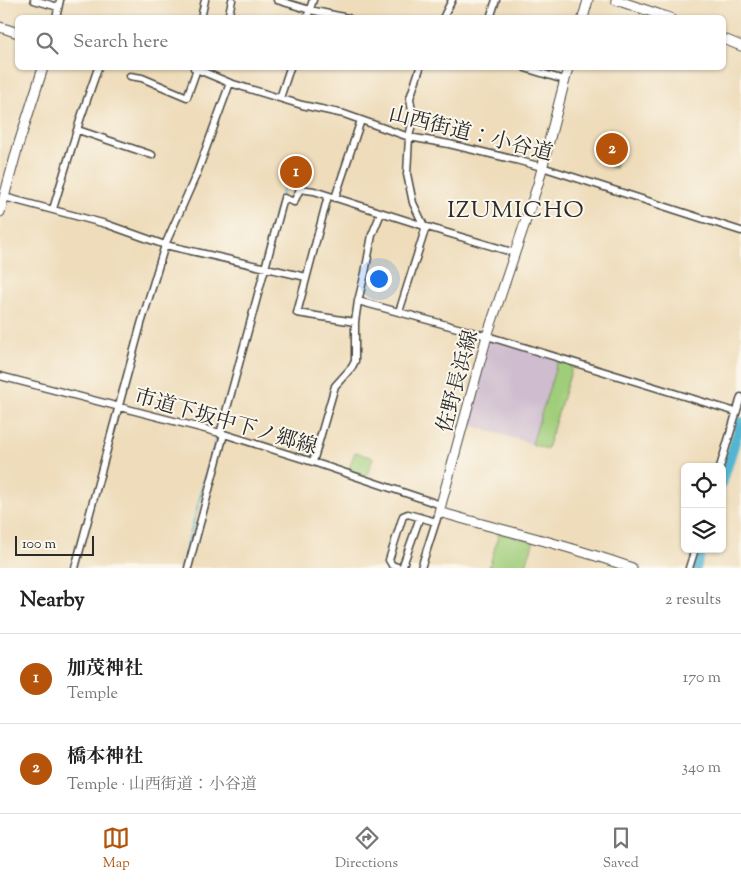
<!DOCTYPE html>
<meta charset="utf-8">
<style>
body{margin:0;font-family:"Sorts Mill Goudy","Noto Serif JP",serif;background:#f6f6f6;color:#222}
.controls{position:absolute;right:15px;bottom:15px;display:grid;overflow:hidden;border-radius:8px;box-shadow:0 1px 4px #0004}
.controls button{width:45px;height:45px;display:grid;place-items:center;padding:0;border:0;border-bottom:1px solid #e0e0e0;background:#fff;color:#222;font:25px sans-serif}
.scale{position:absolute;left:15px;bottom:12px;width:79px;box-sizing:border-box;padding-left:5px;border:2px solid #2b2b2b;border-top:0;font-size:14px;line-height:18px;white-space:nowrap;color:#2b2b2b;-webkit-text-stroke:4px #fbf7ec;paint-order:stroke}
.you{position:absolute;left:378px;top:278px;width:18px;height:18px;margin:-12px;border:4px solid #fff;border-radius:50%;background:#1a73e8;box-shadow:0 0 0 8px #1a73e833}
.badge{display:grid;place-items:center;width:32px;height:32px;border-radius:50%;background:#b45309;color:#fff;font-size:16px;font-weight:700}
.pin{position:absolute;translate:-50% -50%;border:2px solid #fff;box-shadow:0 1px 5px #0006}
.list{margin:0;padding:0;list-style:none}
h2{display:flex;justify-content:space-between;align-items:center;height:65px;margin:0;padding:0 20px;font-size:21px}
h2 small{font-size:16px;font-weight:400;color:#767676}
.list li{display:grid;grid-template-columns:32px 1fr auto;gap:15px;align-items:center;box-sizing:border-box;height:90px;padding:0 20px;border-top:1px solid #e0e0e0}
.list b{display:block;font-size:19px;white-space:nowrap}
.list p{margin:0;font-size:16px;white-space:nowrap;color:#767676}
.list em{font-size:16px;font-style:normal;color:#767676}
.icon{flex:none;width:28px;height:28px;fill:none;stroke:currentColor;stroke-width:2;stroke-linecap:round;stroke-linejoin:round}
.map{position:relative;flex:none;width:741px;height:568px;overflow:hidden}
.search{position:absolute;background:#fff;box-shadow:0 1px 4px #0004;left:15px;right:15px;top:15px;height:55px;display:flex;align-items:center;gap:12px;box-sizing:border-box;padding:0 18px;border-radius:8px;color:#767676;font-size:19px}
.sheet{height:245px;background:#fff}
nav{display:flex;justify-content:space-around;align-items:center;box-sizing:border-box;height:70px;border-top:1px solid #e0e0e0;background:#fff;font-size:14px;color:#767676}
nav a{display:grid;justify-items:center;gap:2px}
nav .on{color:#b45309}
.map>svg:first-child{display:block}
</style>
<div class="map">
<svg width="741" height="568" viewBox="0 0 741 568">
<rect width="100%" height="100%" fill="#fbf7ec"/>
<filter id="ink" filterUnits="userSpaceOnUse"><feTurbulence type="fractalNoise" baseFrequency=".02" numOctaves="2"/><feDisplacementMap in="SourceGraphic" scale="10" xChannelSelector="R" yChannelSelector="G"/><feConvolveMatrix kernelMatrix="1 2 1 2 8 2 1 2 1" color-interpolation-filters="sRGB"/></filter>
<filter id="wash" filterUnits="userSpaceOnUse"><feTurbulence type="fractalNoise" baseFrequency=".0096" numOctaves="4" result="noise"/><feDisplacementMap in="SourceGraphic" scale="20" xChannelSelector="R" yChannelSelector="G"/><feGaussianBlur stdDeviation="1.12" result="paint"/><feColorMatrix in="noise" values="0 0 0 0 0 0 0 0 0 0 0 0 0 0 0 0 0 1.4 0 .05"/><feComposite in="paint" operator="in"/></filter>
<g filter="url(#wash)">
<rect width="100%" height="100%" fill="#eedcba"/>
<path fill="#cfbdcf" d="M 489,339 L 558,360 L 532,444 L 467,424 Z"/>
<path fill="#a0cd7a" stroke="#667c52" d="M 558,360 L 573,365 L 547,449 L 532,444 Z
M 355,452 L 373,458 L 366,477 L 348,471 Z
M 499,533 L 534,541 L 525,568 L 489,568 Z"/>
<path fill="#80b06a" stroke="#566e4a" d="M 607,143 L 621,148 L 615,168 L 610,167 L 614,156 L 613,153 L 614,148 L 610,147 L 607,155 L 603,154 Z"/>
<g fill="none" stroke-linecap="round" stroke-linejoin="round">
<path stroke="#53b5d2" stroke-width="2" d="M 262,266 L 275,215 L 283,189
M 181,568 L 217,435"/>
<path stroke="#53b5d2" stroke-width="10" d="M 722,484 L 741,422
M 696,568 L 702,549"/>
</g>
</g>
<g filter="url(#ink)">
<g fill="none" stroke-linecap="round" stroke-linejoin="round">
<defs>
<path id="minor" d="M 34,0 L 58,7
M 277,0 L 310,10 L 348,18
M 56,18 L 60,0
M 201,18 L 205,0
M 228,18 L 232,0
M 307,18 L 313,0
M 443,18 L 452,0
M 490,18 L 496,0
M 194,68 L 230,83 L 302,105 L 344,114 L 409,137 L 449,144 L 516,160 L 542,167 L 741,231
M 525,68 L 564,80
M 130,76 L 142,78 L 187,97 L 197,69
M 280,98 L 290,68
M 78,130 L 152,155
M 328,196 L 297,313 L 355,322
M 4,197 L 106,224 L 165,245 L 306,277
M 335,198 L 361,120
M 53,209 L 81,117 L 98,68
M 358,301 L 487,336 L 736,412
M 399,312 L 425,230 L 424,226 L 413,203 L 407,174 L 409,137 L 413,119 L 410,98 L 420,68
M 0,376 L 224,434 L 313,462 L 441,505
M 220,434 L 284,198 L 294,202 L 300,189 L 314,191 L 424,226 L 515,253
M 313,462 L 335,386 L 352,367 L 355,361 L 355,322 L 358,301 L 365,273 L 372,235 L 381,213
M 720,467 L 741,397
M 75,568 L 141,324 L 165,245 L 197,173 L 230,83
M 188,568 L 224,434
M 400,568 L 392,565 L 389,560 L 403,516 L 408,514 L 436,522
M 402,568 L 420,517
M 421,568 L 439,512
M 689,568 L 695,549"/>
<path id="major" d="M 616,0 L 670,18
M 583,18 L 588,0
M 0,27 L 18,33
M 724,39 L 741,46
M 568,68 L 538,184 L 487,336 L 439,512 C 504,531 569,545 632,568
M 0,212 L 18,146 L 43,68"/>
</defs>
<use href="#minor" stroke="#484640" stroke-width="9"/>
<use href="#major" stroke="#484640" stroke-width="11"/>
<use href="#minor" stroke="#fff" stroke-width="6"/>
<use href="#major" stroke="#fff" stroke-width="9"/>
</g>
</g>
<g text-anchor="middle" stroke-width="4" stroke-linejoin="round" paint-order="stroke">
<g font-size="21" fill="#2b2b2b" stroke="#fbf7ec">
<text transform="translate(471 133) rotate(14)" y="7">山西街道：小谷道</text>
<text transform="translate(457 381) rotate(-75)" y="7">佐野長浜線</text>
<text transform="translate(226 421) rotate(16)" y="7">市道下坂中下ノ郷線</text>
</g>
<g font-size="24" letter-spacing="1" fill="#2b2b2b" stroke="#fbf7ec">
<text x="516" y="217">IZUMICHO</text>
</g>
</g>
</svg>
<div class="controls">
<button><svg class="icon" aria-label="locate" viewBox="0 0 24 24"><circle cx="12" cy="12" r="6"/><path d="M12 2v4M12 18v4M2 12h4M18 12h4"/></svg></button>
<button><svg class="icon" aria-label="layers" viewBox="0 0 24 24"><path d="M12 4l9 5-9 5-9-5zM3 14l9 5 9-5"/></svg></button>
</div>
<div class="scale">100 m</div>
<div class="you"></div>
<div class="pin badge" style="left:296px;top:172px">1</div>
<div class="pin badge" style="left:612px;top:149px">2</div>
<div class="search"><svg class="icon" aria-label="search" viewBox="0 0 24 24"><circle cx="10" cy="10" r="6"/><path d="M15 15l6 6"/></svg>Search here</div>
</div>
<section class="sheet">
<h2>Nearby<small>2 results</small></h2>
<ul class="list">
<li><span class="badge">1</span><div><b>加茂神社</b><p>Temple</p></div><em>170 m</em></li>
<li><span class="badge">2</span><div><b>橋本神社</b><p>Temple · 山西街道：小谷道</p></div><em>340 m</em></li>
</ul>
</section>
<nav>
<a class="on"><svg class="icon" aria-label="map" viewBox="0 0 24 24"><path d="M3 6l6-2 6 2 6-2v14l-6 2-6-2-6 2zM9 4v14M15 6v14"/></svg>Map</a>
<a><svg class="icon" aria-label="directions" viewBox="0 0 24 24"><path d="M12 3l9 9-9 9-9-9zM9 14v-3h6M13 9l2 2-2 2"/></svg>Directions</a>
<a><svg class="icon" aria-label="saved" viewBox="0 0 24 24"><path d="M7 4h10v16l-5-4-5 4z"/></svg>Saved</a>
</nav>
